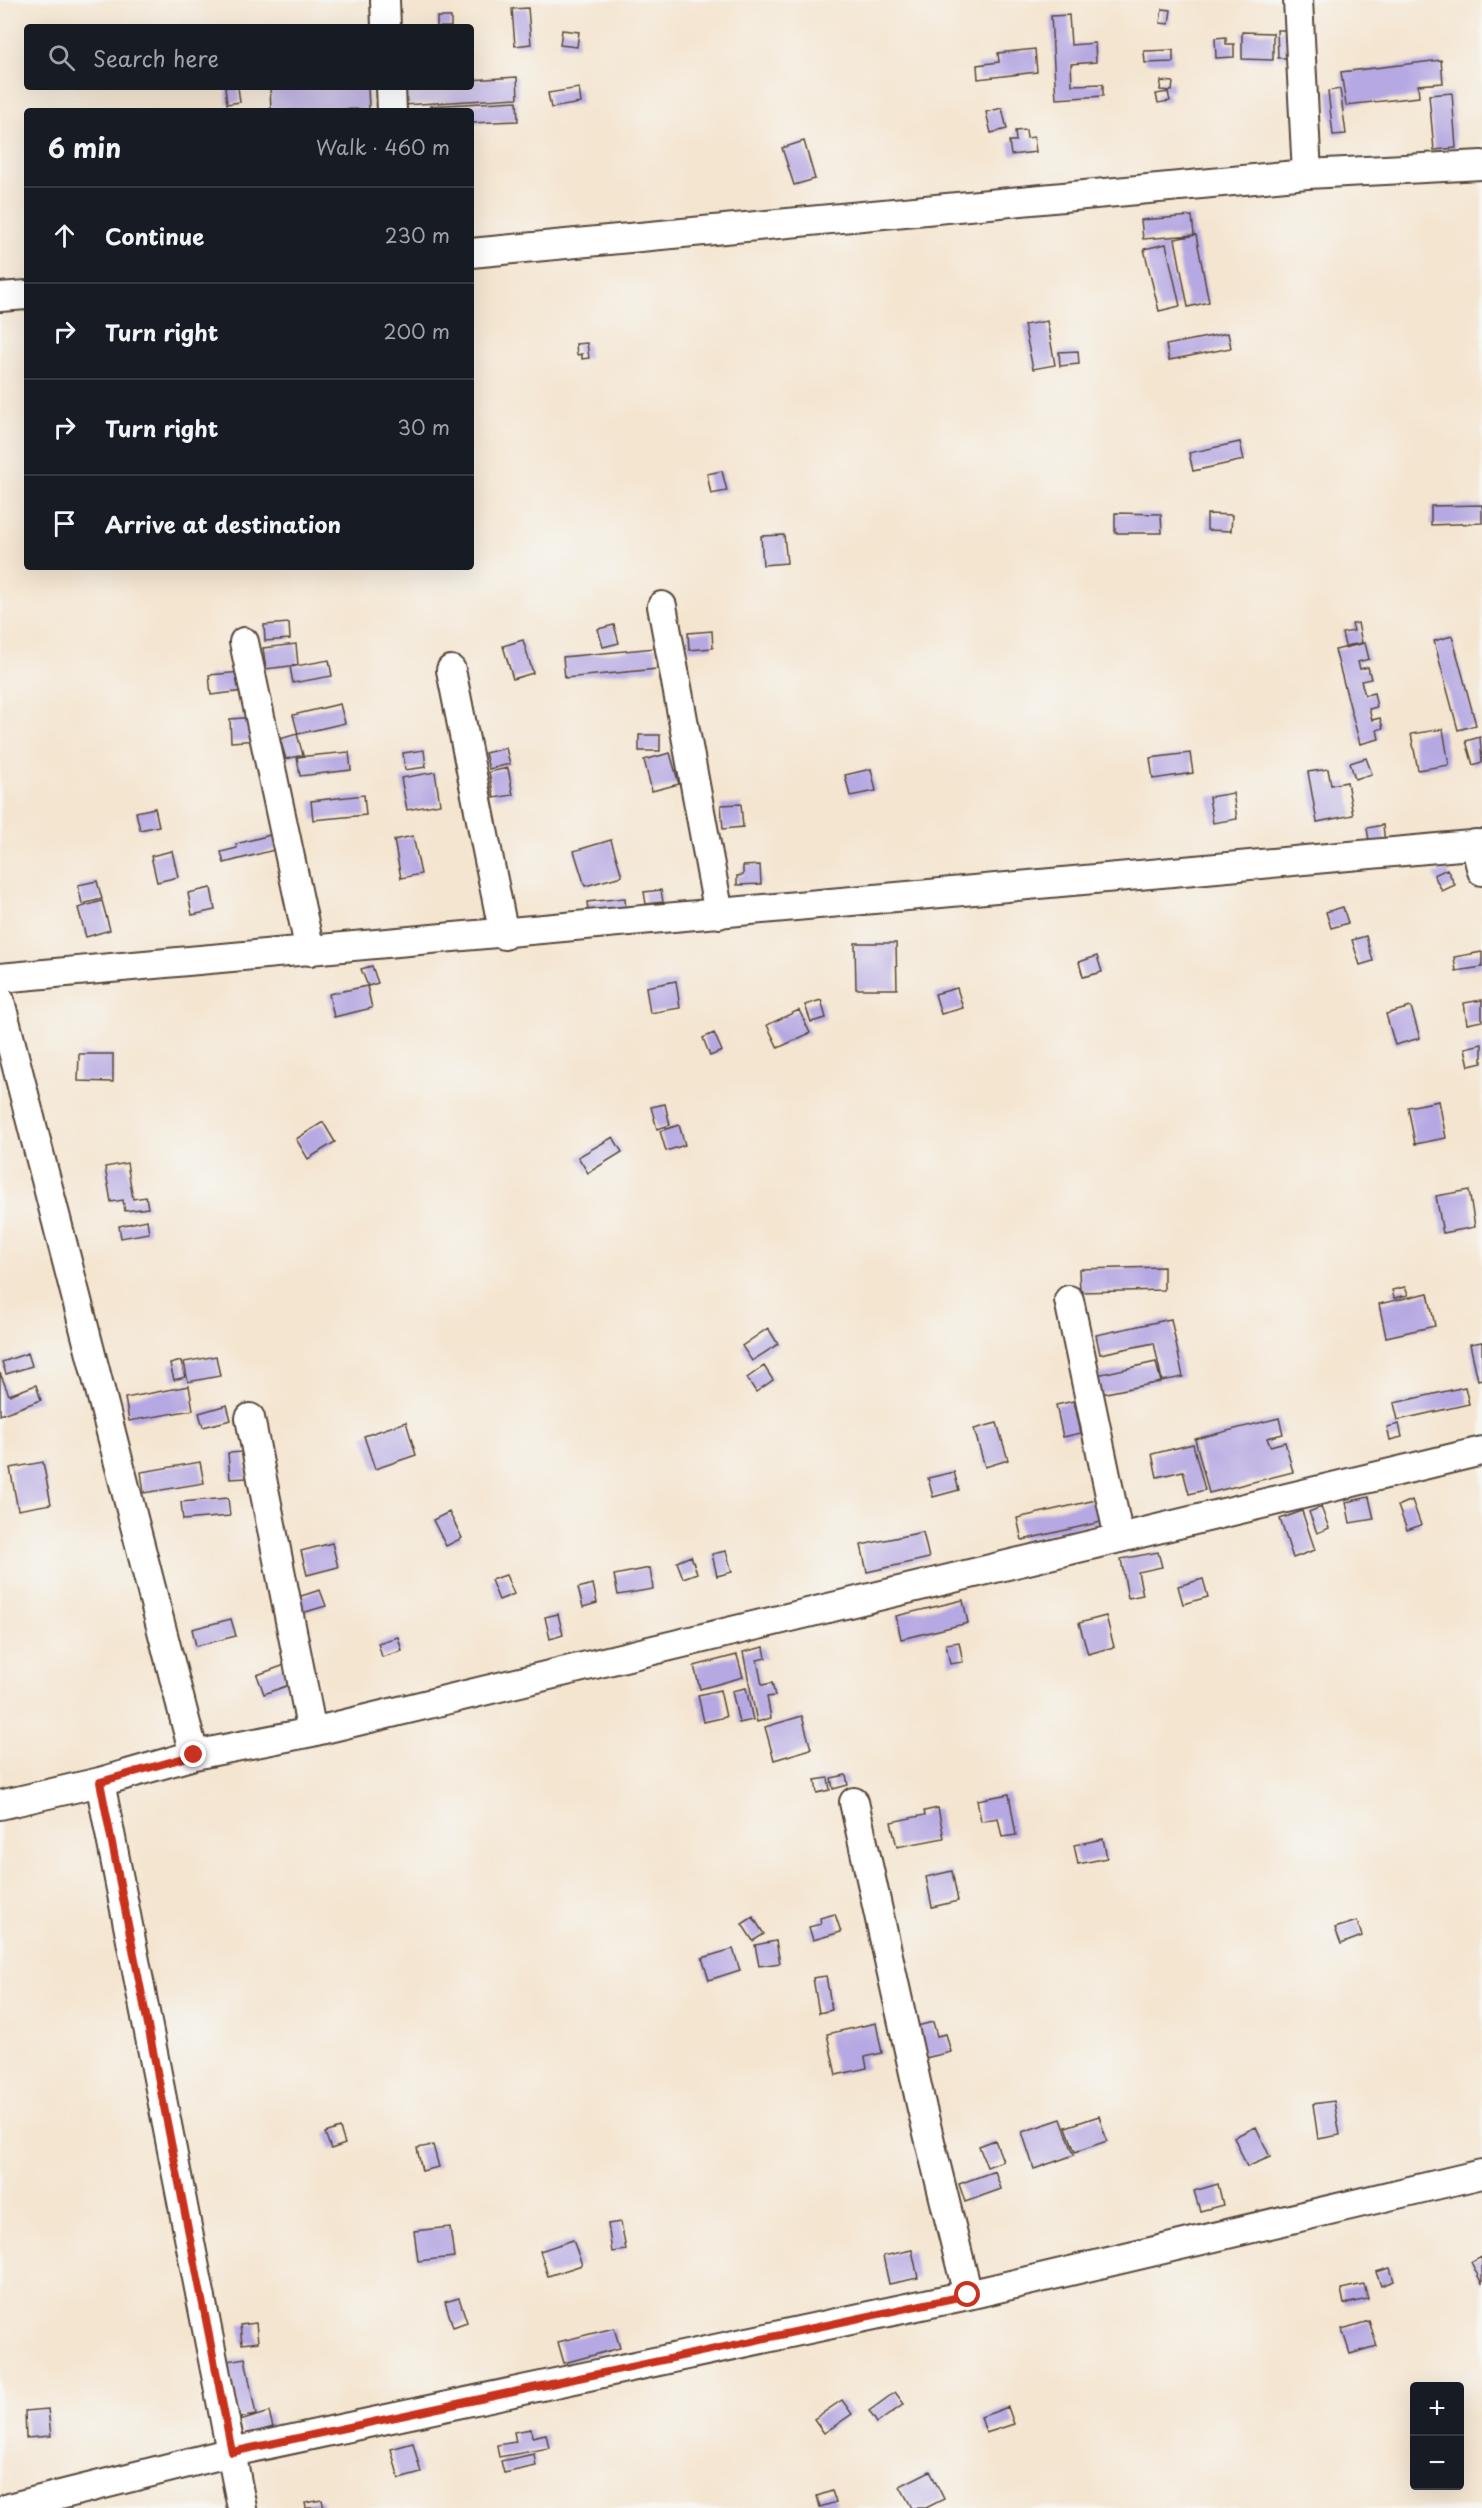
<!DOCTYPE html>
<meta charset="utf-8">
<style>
body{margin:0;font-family:"Playpen Sans",sans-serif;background:#242831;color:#f1f3f6}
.controls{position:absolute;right:18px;bottom:18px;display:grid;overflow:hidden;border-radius:6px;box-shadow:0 6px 24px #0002}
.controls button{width:54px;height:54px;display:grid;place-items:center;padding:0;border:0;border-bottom:2px solid #363941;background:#171b24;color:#f1f3f6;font:30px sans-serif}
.stop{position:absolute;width:18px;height:18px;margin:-14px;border:4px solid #c8321e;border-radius:50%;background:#fff}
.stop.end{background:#c8321e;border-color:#fff;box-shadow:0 2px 6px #0008}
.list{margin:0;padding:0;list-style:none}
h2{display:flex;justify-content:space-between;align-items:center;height:78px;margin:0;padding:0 24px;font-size:26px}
h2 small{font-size:20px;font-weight:400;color:#9ea1a6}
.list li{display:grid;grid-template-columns:39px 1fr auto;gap:18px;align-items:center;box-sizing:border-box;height:96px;padding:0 24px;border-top:2px solid #363941}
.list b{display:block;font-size:22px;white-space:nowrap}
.list em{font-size:20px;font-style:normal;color:#9ea1a6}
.icon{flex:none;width:33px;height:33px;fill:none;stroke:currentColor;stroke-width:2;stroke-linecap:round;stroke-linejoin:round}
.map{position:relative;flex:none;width:1482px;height:2508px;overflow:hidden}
.search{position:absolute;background:#171b24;box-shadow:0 6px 24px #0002;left:24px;top:24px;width:450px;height:66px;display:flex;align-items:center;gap:15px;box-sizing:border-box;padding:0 21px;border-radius:6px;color:#9ea1a6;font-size:22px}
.panel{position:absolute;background:#171b24;box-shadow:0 6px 24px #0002;left:24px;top:108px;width:450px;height:462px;border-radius:6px}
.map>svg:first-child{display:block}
</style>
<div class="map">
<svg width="1482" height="2508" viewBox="0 0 1482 2508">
<rect width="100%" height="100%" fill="#f6f6f2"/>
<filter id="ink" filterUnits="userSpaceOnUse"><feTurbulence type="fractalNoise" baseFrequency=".0167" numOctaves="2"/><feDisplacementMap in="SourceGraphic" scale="12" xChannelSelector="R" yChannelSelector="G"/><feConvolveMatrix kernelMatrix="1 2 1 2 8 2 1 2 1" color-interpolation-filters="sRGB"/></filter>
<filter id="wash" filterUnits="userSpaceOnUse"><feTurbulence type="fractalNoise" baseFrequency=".008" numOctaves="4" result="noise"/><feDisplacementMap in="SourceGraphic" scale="24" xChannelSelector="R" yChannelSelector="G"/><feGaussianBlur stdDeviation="1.35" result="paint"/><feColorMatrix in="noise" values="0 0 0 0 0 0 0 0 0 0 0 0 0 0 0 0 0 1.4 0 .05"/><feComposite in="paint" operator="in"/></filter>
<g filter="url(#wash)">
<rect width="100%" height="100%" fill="#f4e5d0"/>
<g id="blocks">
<path fill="#b6a8e2" d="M 528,8 L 531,44 L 515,46 L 512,9 Z
M 1162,9 L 1171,10 L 1169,24 L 1160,23 Z
M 1069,15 L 1071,45 L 1095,43 L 1096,62 L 1071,64 L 1072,85 L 1103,84 L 1103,96 L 1056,99 L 1051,16 Z
M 437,17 L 451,17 L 451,27 L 437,27 Z
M 562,30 L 579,32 L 577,47 L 560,45 Z
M 1277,30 L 1292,30 L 1294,58 L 1278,58 Z
M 1242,32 L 1273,33 L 1273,60 L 1242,59 Z
M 1226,37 L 1226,44 L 1234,44 L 1234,57 L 1216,58 L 1215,38 Z
M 1035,49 L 1037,72 L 978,79 L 977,65 L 999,62 L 998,53 Z
M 1173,50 L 1173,62 L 1145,63 L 1144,51 Z
M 1441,60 L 1443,83 L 1418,85 L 1419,97 L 1346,105 L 1341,72 Z
M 517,77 L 518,98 L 403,105 L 402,87 L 471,87 L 471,80 Z
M 1161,81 L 1173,82 L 1172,91 L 1160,90 Z
M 225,87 L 238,87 L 240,102 L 227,104 Z
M 270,87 L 368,87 L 369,109 L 271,111 Z
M 579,88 L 581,103 L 551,108 L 548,93 Z
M 1340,89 L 1346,134 L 1333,135 L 1328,91 Z
M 1168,92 L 1170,101 L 1158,103 L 1156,94 Z
M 1452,93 L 1456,148 L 1434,150 L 1429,95 Z
M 517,101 L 518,121 L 471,123 L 471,111 L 430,111 L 430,106 Z
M 1002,108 L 1007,129 L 991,133 L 986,112 Z
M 1026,130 L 1027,138 L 1034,137 L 1036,152 L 1011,155 L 1009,141 L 1016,141 L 1015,131 Z
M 804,141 L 815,179 L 794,185 L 782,148 Z
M 1192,216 L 1194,235 L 1143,239 L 1141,220 Z
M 1196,235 L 1209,302 L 1188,307 L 1175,239 Z
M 1166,244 L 1180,306 L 1159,311 L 1144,249 Z
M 1047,321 L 1055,365 L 1033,369 L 1024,325 Z
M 1228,333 L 1231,348 L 1169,360 L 1166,345 Z
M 587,343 L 589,358 L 582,359 L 582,354 L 577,355 L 576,344 Z
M 1078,351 L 1079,364 L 1060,366 L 1059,352 Z
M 1240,442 L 1244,460 L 1193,471 L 1189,453 Z
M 722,471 L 727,491 L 711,494 L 707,474 Z
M 1482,505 L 1482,523 L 1431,525 L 1431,506 Z
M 1115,513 L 1161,514 L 1162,533 L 1115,533 Z
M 1207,514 L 1232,515 L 1231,531 L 1207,530 Z
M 784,535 L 787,563 L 763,565 L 761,536 Z
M 289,623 L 290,639 L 265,641 L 264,625 Z
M 1358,623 L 1362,643 L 1345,646 L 1342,633 L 1354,631 L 1352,624 Z
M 614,625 L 619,643 L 603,647 L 598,629 Z
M 712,631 L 713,648 L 689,650 L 688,633 Z
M 1452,636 L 1476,725 L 1458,730 L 1434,641 Z
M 523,640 L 533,673 L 513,679 L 503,646 Z
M 1365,643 L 1369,659 L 1358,662 L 1360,669 L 1368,667 L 1371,679 L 1361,681 L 1365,695 L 1374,693 L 1377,707 L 1369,709 L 1372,720 L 1380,718 L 1383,728 L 1377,730 L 1379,739 L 1360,744 L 1335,650 Z
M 296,644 L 298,665 L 266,669 L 263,648 Z
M 655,648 L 657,669 L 565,678 L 563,657 Z
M 329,660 L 332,676 L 293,683 L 290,667 Z
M 241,672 L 244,691 L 211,695 L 209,675 Z
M 340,704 L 345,723 L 298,734 L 293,715 Z
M 256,717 L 258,740 L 231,742 L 230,719 Z
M 1443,729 L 1449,765 L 1418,770 L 1411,734 Z
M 297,734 L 303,755 L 286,759 L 280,739 Z
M 639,735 L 660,735 L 660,751 L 639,751 Z
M 1480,737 L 1482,762 L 1473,765 L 1466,741 Z
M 506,748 L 510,764 L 489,769 L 485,753 Z
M 424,750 L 426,767 L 405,770 L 403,753 Z
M 349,752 L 351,770 L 300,776 L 297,757 Z
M 670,753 L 679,784 L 652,791 L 644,760 Z
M 1190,753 L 1193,773 L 1153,779 L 1150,758 Z
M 1366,758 L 1372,774 L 1355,779 L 1350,763 Z
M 508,768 L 513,795 L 494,798 L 489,772 Z
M 871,769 L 876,791 L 850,796 L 845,775 Z
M 1328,769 L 1331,785 L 1347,782 L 1353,815 L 1317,822 L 1308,772 Z
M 435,772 L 440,804 L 407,810 L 401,778 Z
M 1233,793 L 1237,819 L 1213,823 L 1209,797 Z
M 364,795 L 366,815 L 313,820 L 311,801 Z
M 741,804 L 743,827 L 723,829 L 721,805 Z
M 155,808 L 159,826 L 140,830 L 136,812 Z
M 1383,825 L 1385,844 L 1370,847 L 1367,828 Z
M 274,834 L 278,849 L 224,863 L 221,852 L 237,848 L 236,844 Z
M 413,836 L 421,874 L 401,878 L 394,840 Z
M 611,840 L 622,876 L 585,886 L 574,851 Z
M 172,851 L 178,877 L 157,882 L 151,856 Z
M 760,865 L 761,884 L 737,885 L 737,876 L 743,875 L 743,866 Z
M 1447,869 L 1455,885 L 1442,891 L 1434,875 Z
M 97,881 L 102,899 L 82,904 L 78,885 Z
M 211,888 L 215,910 L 192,915 L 188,893 Z
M 661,890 L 663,902 L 646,904 L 644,892 Z
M 625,898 L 626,913 L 589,918 L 587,902 Z
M 102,901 L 110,930 L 86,937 L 78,908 Z
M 1343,907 L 1348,923 L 1331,928 L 1326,912 Z
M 1366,936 L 1373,961 L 1360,965 L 1352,940 Z
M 855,943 L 896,943 L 897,989 L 856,989 Z
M 1482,952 L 1482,967 L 1456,971 L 1454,957 Z
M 1097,956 L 1102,972 L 1083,977 L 1079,962 Z
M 372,966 L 378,983 L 368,986 L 361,969 Z
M 676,981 L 680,1008 L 650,1013 L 646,987 Z
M 367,986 L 372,1008 L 334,1017 L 329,994 Z
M 957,988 L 963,1008 L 941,1014 L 935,994 Z
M 821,1000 L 826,1018 L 811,1022 L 805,1005 Z
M 1482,1000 L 1482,1021 L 1467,1024 L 1464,1003 Z
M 1411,1007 L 1420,1038 L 1395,1045 L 1386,1014 Z
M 799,1010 L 810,1033 L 778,1048 L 767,1025 Z
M 714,1033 L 722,1051 L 710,1056 L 703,1038 Z
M 1482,1044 L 1482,1063 L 1469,1066 L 1465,1048 Z
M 79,1054 L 113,1054 L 113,1082 L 78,1081 Z
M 1439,1101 L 1446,1138 L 1415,1144 L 1408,1107 Z
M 665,1104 L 670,1125 L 657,1129 L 651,1107 Z
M 323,1122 L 335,1142 L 308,1159 L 296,1139 Z
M 679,1125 L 685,1145 L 666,1151 L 660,1131 Z
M 613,1137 L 622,1152 L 588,1173 L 578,1157 Z
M 127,1163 L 133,1199 L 146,1197 L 148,1208 L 125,1211 L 123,1200 L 111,1202 L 105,1167 Z
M 1469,1190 L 1475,1227 L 1443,1233 L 1436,1196 Z
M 147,1220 L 149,1233 L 121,1238 L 119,1226 Z
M 1164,1267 L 1164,1290 L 1080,1292 L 1079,1269 Z
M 1405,1287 L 1408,1295 L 1394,1298 L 1392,1290 Z
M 1428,1293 L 1435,1326 L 1386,1337 L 1379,1304 Z
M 1171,1319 L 1183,1377 L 1162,1381 L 1154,1343 L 1100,1354 L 1096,1335 Z
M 768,1328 L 778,1344 L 752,1361 L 742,1346 Z
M 1482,1342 L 1482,1379 L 1478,1380 L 1470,1344 Z
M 28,1353 L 32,1366 L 6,1374 L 2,1362 Z
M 216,1356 L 220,1376 L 188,1382 L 184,1362 Z
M 181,1361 L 185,1377 L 174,1380 L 170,1364 Z
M 1156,1362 L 1161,1382 L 1101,1394 L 1097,1375 Z
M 764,1366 L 773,1380 L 756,1392 L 747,1378 Z
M 0,1373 L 9,1395 L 36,1385 L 41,1400 L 0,1415 Z
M 189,1386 L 193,1410 L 129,1421 L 125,1398 Z
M 1465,1387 L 1469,1404 L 1398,1420 L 1394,1403 Z
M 1074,1401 L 1081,1433 L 1063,1437 L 1056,1405 Z
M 227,1405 L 231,1420 L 203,1427 L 199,1413 Z
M 1279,1418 L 1283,1434 L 1267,1438 L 1270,1446 L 1285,1442 L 1293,1472 L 1209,1493 L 1195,1439 Z
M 406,1422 L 416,1455 L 375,1469 L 364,1436 Z
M 997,1423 L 1008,1460 L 985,1467 L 974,1429 Z
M 1399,1424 L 1402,1437 L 1390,1440 L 1387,1427 Z
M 1193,1444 L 1205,1490 L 1189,1494 L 1183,1471 L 1157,1477 L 1152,1454 Z
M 244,1452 L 247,1478 L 230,1479 L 228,1453 Z
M 43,1462 L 51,1504 L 18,1510 L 10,1468 Z
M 200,1462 L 204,1483 L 144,1493 L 141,1472 Z
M 954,1472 L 959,1490 L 933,1497 L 928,1478 Z
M 1369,1497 L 1374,1519 L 1350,1523 L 1346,1502 Z
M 228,1498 L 230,1516 L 183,1520 L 181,1502 Z
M 1096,1500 L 1101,1522 L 1022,1540 L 1017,1518 Z
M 1412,1500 L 1421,1525 L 1407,1530 L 1398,1506 Z
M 1321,1507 L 1329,1528 L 1317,1533 L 1309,1512 Z
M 1302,1511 L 1315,1550 L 1293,1558 L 1280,1519 Z
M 449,1512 L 462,1538 L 446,1546 L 433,1520 Z
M 923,1532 L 929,1558 L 867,1572 L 861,1545 Z
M 332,1543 L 338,1567 L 307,1575 L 301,1551 Z
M 726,1551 L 732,1572 L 717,1576 L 712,1554 Z
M 1158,1552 L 1162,1567 L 1138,1572 L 1143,1595 L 1128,1598 L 1121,1559 Z
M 691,1556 L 697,1573 L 683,1578 L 677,1562 Z
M 650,1568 L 653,1589 L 618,1595 L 614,1575 Z
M 506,1575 L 514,1594 L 499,1600 L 491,1580 Z
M 1203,1579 L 1208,1597 L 1183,1604 L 1178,1586 Z
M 593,1584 L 597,1603 L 583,1607 L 578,1588 Z
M 320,1590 L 326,1606 L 302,1613 L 298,1597 Z
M 963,1600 L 968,1623 L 901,1639 L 896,1616 Z
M 558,1614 L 563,1635 L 550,1639 L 545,1617 Z
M 1106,1616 L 1114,1647 L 1088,1654 L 1079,1623 Z
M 231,1619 L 236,1636 L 196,1646 L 192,1629 Z
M 398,1637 L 402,1651 L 382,1657 L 378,1643 Z
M 959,1642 L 963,1662 L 950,1664 L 946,1644 Z
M 764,1647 L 766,1658 L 757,1660 L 762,1685 L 772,1683 L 775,1696 L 767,1697 L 771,1718 L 757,1722 L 743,1652 Z
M 737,1655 L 743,1677 L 700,1689 L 694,1666 Z
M 285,1665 L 292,1684 L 264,1694 L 257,1675 Z
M 746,1688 L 753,1720 L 739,1723 L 732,1691 Z
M 720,1690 L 726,1717 L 704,1722 L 698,1695 Z
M 802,1716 L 811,1749 L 774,1760 L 765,1727 Z
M 846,1775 L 848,1785 L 833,1789 L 831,1778 Z
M 828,1778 L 830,1790 L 817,1793 L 815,1780 Z
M 1009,1794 L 1016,1835 L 1002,1837 L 998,1818 L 981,1821 L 977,1800 Z
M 938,1808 L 944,1838 L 897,1847 L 891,1822 L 925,1815 L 924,1811 Z
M 1103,1839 L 1107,1858 L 1078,1864 L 1074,1845 Z
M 952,1871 L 958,1901 L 932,1907 L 926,1877 Z
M 835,1914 L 841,1932 L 813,1940 L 809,1927 L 821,1924 L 820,1918 Z
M 753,1917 L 764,1934 L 753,1941 L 742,1924 Z
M 1357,1921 L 1362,1936 L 1341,1944 L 1335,1928 Z
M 776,1941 L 780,1963 L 759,1966 L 755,1945 Z
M 733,1949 L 740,1970 L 709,1980 L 702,1958 Z
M 826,1976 L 832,2010 L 819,2013 L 813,1978 Z
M 933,2022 L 937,2036 L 946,2034 L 951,2052 L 925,2058 L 917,2026 Z
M 876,2023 L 882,2053 L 865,2057 L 867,2068 L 836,2075 L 827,2034 Z
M 1334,2101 L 1340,2135 L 1318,2139 L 1313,2104 Z
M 1099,2116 L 1107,2141 L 1075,2152 L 1066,2127 Z
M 1061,2119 L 1074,2155 L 1034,2169 L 1022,2132 Z
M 1256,2127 L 1270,2157 L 1247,2167 L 1234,2137 Z
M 340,2128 L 345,2144 L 331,2149 L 325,2133 Z
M 995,2140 L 1003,2161 L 987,2167 L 979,2146 Z
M 433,2145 L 439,2167 L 422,2171 L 417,2148 Z
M 995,2171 L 1001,2189 L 965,2202 L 959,2184 Z
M 1218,2184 L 1223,2205 L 1200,2211 L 1194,2191 Z
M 621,2222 L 626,2250 L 612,2252 L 608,2224 Z
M 450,2227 L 454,2257 L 418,2261 L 414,2231 Z
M 573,2240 L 582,2265 L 548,2276 L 540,2251 Z
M 912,2250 L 918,2278 L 889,2284 L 883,2256 Z
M 1482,2257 L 1482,2284 L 1471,2262 Z
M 1390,2268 L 1394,2281 L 1381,2286 L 1376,2272 Z
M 1364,2284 L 1368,2299 L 1344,2304 L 1341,2289 Z
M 459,2298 L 467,2322 L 453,2327 L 445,2302 Z
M 1369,2321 L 1377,2346 L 1350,2354 L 1342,2329 Z
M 256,2323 L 258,2342 L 242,2344 L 240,2325 Z
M 614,2328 L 620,2348 L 564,2363 L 558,2342 Z
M 245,2358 L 256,2415 L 239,2418 L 227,2361 Z
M 895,2392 L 904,2404 L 877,2423 L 869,2411 Z
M 842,2400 L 852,2414 L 824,2433 L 814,2419 Z
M 1008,2407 L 1014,2424 L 986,2433 L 981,2417 Z
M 48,2409 L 51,2436 L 26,2438 L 25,2411 Z
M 269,2412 L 273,2427 L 244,2436 L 240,2421 Z
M 531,2429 L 532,2437 L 546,2434 L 549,2448 L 499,2457 L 497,2445 L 516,2442 L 514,2432 Z
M 413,2443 L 421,2473 L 399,2479 L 391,2449 Z
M 534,2454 L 536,2466 L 504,2473 L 501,2461 Z
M 930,2471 L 944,2499 L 926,2508 L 912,2508 L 900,2486 Z
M 832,2491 L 836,2502 L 820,2507 L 817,2496 Z
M 322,2500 L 324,2508 L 306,2508 L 305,2503 Z"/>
</g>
</g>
<g filter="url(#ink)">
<use href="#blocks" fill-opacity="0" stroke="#574639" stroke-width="1.5"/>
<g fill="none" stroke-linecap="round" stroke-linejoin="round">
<defs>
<path id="minor" d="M 385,0 L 386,27
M 1298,0 L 1307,174
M 391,87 L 392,111
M 471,253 L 1307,174 L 1482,165
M 0,297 L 27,295
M 662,606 L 719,914
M 244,642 L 310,951
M 451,670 L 504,935
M 1475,844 L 1482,871
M 0,978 L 1482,844
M 0,1001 L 194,1755
M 1069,1300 L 1119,1538
M 250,1418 L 312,1732
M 100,1782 L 242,2508
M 854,1802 L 922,2109 L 968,2295
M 0,1805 L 100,1782 L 194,1755 L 312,1732 L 1482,1451
M 8,2508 L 232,2452 L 968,2295 L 1482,2174"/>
</defs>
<use href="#minor" stroke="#574639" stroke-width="32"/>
<use href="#minor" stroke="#fff" stroke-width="28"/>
</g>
</g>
<g fill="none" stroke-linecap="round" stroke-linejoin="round" filter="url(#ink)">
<path stroke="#c8321e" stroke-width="8" d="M 194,1755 L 100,1782 L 232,2452 L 968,2295"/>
</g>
</svg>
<div class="controls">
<button>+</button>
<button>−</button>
</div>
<div class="stop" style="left:968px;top:2295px"></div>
<div class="stop end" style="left:194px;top:1755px"></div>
<div class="search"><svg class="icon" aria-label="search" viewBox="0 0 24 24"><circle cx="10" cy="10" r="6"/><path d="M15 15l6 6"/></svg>Search here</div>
<section class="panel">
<h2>6 min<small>Walk · 460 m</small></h2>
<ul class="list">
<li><svg class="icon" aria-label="ahead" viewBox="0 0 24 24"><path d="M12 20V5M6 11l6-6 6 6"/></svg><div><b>Continue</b></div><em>230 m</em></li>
<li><svg class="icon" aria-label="right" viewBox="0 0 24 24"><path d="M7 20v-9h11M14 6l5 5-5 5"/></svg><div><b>Turn right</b></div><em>200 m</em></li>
<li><svg class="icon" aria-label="right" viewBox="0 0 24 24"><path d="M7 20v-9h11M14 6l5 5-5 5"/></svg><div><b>Turn right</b></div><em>30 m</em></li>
<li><svg class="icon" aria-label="arrive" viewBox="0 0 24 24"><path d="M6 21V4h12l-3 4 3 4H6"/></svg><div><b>Arrive at destination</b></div></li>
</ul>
</section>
</div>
